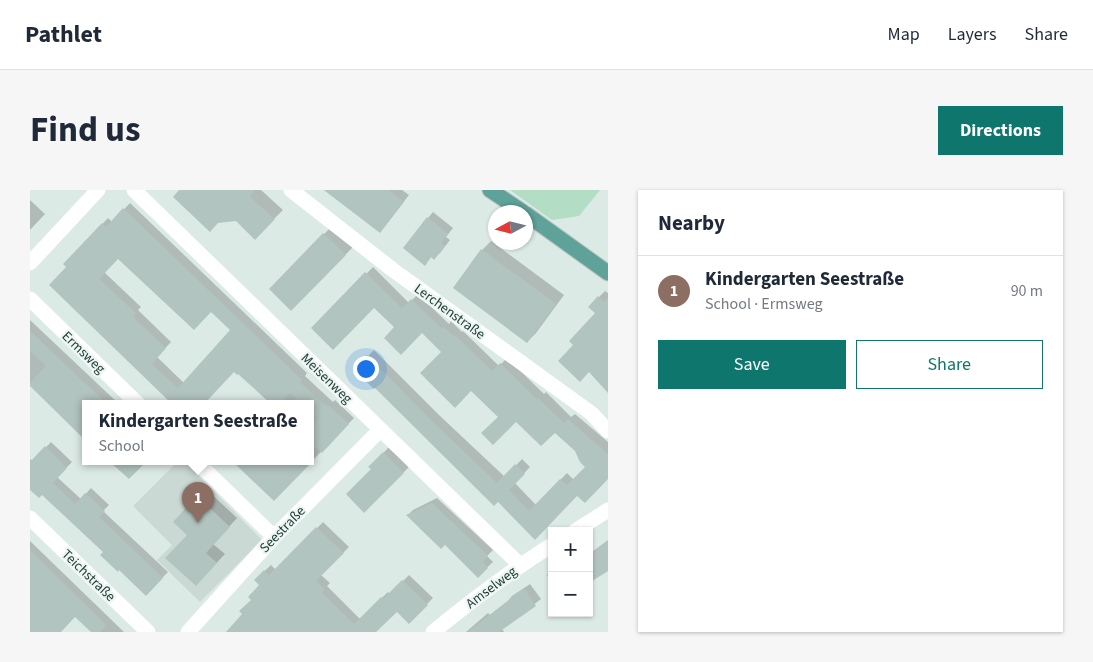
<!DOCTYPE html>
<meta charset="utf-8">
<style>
body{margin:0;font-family:"Source Sans 3",sans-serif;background:#f6f6f7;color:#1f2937}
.controls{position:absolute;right:15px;bottom:15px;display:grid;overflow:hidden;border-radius:0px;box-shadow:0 1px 4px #0004}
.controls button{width:45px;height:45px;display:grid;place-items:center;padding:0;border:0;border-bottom:1px solid #e0e1e3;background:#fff;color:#1f2937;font:25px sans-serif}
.compass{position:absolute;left:458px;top:15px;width:45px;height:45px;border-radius:50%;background:#fff;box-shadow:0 1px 4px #0004;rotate:263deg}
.you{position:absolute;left:335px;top:178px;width:18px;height:18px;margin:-12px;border:4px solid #fff;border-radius:50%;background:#1a73e8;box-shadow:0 0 0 8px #1a73e833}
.badge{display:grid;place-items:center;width:32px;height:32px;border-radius:50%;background:#0f766e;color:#fff;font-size:16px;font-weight:700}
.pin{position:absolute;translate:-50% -41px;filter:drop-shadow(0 1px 2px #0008)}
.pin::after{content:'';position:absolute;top:26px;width:18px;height:15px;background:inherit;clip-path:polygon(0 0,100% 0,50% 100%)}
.popup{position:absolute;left:52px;top:210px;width:232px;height:65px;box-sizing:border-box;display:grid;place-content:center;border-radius:0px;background:#fff;filter:drop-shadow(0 1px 4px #0005);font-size:16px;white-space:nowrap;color:#747a83}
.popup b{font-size:19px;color:#1f2937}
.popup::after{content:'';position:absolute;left:50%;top:100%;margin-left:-10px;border:10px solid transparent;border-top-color:#fff}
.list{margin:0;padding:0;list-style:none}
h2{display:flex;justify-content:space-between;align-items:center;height:65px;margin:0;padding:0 20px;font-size:21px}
h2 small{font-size:16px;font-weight:400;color:#747a83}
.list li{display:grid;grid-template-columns:32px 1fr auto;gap:15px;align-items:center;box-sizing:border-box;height:70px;padding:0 20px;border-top:1px solid #e0e1e3}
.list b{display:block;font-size:19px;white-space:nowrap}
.list p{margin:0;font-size:16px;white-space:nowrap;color:#747a83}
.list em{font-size:16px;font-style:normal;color:#747a83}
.actions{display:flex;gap:10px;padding:15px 20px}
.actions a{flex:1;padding:11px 0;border:1px solid #0f766e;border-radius:0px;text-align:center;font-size:18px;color:#0f766e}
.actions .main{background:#0f766e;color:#fff}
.map{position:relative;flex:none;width:578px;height:442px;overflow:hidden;border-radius:0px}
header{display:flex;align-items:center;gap:30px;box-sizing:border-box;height:70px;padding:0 25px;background:#fff;border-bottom:1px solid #e0e1e3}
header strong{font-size:24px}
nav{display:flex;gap:28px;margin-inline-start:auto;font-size:18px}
.intro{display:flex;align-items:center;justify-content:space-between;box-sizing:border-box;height:120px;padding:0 30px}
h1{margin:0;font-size:35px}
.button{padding:12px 22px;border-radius:0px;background:#0f766e;color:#fff;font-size:18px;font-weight:700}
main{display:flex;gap:30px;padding:0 30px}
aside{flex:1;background:#fff;border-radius:0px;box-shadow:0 1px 4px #0004}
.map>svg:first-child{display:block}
</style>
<header>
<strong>Pathlet</strong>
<nav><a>Map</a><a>Layers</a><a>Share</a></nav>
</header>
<div class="intro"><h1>Find us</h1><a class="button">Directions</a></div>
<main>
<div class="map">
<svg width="578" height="442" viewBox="0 0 578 442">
<rect width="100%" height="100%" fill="#dceae5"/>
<path fill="#cbd9d5" d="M 147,272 L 155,272 L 232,350 L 170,412 L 127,370 L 142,355 L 103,316 Z"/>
<path fill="#b3ddc4" d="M 480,0 L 570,0 L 549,26 L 522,30 Z"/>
<path fill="#0003" fill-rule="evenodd" d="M 151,0 L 231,0 L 253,20 L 225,48 L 206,30 Z
M 294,0 L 372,0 L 379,5 L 350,42 Z
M 0,10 L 15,24 L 0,40 Z
M 100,13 L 277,183 L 275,186 L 303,212 L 305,210 L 324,228 L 244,310 L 205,272 L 280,272 L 280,214 L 242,214 L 208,182 L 204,181 L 174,213 L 176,214 L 145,214 L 21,95 L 38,77 L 35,74 L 78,28 L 82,32 ZM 88,67 L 181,120 L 202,140 L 154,193 L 127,167 L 141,152 L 108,120 L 111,117 L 74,82 Z
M 403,22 L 423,38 L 416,47 L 420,50 L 410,63 L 404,68 L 402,66 L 395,74 L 398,28 Z
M 303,35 L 324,56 L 261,120 L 240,99 Z
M 461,51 L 534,105 L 506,143 L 497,152 L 424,97 L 452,60 Z
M 343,77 L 379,113 L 388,104 L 419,134 L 421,131 L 432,142 L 433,141 L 469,176 L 477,168 L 514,204 L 516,202 L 541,227 L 545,224 L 578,252 L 578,287 L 547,304 L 505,348 L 468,311 L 325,179 L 344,160 L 409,225 L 475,287 L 492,269 L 500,277 L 485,293 L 506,315 L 537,283 L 544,290 L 556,277 L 546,260 L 525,241 L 469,227 L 441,199 L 413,162 L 392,142 L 366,137 L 344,116 L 283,138 Z
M 575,101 L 578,103 L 578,201 L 545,155 L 566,123 L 569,107 Z
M 0,130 L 89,214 L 56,214 L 0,195 Z
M 21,252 L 42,272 L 27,287 L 51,309 L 61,298 L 79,315 L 73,321 L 138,382 L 116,404 L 75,362 L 12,303 L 0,298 L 0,269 L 3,271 Z
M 359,257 L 379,277 L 334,321 L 342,279 L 340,277 Z
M 176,299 L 207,328 L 183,354 L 195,364 L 174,386 L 168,307 Z
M 407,308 L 463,360 L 457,366 L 463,372 L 448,386 L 415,353 L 378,325 L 383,320 Z
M 293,332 L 319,357 L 291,385 L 300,393 L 297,396 L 330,429 L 358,402 L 360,404 L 379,385 L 403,408 L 379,432 L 367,420 L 345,442 L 197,442 L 214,424 L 222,410 L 230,395 L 225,390 L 241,375 L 246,380 Z
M 0,351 L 94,442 L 62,442 L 45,426 L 26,442 L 0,442 Z
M 522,380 L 522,391 L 517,385 Z
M 500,394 L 511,409 L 472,439 L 474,442 L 436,442 L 458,423 L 460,425 L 477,412 L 482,406 Z"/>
<path fill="#b2c4bf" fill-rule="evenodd" d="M 149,0 L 225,0 L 220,7 L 245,29 L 225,50 L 206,31 L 188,33 L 180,42 L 143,7 Z
M 294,0 L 359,0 L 374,12 L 350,43 Z
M 93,18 L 272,190 L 270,192 L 296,216 L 298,215 L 319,234 L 292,263 L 280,253 L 280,233 L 286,227 L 280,222 L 280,214 L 272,214 L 260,203 L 250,214 L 241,214 L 208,184 L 207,185 L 204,182 L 174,214 L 142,214 L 19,95 L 36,77 L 33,74 L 72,33 L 76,37 ZM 88,69 L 164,140 L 181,122 L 200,140 L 148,198 L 122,174 L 136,158 L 103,127 L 106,123 L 69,89 Z
M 397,27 L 418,44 L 411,53 L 415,56 L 404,70 L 401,67 L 395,76 L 373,58 Z
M 293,43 L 316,65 L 261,121 L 239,99 Z
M 451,59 L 526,114 L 497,153 L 423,98 Z
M 335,82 L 372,118 L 381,109 L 412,139 L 414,137 L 425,147 L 426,146 L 462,181 L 470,173 L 507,209 L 508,208 L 534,233 L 538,229 L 578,264 L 578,289 L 555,313 L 547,306 L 505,350 L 468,312 L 464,316 L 345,198 L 344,199 L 323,179 L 337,165 L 402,231 L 467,293 L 485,274 L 495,284 L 479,300 L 499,321 L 530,289 L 537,295 L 555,277 L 550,272 L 545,261 L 525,243 L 511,256 L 486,232 L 463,255 L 451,243 L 468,227 L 441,201 L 425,218 L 390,183 L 411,162 L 392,143 L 371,165 L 354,148 L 364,137 L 344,118 L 303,160 L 281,138 Z
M 568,106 L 574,112 L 578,108 L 578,203 L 559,182 L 550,192 L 528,171 L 543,155 L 539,151 L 565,123 L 558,117 Z
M 0,141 L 77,214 L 56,214 L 56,251 L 0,196 L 0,193 L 16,176 L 0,161 Z
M 15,256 L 37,278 L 23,293 L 45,314 L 55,303 L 75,321 L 69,327 L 133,388 L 116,406 L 89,380 L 88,382 L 70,365 L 73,362 L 12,305 L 9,308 L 0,300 L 0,272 Z
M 353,262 L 374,283 L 334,323 L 316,304 L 341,279 L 338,277 Z
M 80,272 L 116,272 L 99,289 Z
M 203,272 L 282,272 L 244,311 Z
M 167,306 L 200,337 L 176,363 L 187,373 L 166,396 L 135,368 L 157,345 L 143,332 Z
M 402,313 L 458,366 L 453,372 L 458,378 L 448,388 L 415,355 L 411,359 L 376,325 Z
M 286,337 L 314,363 L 286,391 L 295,400 L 292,403 L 324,434 L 351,407 L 353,409 L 372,390 L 398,415 L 379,434 L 367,422 L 346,442 L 196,442 L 212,424 L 209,421 L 221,410 L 218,407 L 229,395 L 224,390 L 234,380 L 239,385 Z
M 578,350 L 578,381 L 559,393 L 559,364 Z
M 0,360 L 76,435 L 70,442 L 61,442 L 45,427 L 31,442 L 0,442 Z
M 494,398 L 506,416 L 469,442 L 438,442 Z"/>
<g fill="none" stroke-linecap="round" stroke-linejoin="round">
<defs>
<path id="major" d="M 460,0 L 493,22
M 496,24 L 578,83"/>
</defs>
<use href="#major" stroke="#bcc4c2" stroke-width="17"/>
<path stroke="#fff" stroke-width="15" d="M 104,0 L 490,375
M 261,0 L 363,80 L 561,223 L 578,241
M 0,73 L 68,0
M 0,109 L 108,214
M 167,272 L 244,347
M 0,328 L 118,442
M 545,341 L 578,320
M 158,442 L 244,347 L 350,240
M 403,442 C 441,411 480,381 522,355"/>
<use href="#major" stroke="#5ea299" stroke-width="15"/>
</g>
<g text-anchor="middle" stroke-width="4.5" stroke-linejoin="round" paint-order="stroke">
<g font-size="14" fill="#1e3935" stroke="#edf6f3">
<text transform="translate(420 121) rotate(36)" y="5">Lerchenstraße</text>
<text transform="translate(54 162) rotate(44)" y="5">Ermsweg</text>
<text transform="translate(297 188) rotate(44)" y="5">Meisenweg</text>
<text transform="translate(252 339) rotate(-46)" y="5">Seestraße</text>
<text transform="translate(59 385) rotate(44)" y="5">Teichstraße</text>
<text transform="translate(461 397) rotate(-37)" y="5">Amselweg</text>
</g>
</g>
</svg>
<div class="controls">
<button>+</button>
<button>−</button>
</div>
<svg class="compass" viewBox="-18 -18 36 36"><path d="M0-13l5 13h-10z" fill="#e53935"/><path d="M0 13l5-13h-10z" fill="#747a83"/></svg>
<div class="you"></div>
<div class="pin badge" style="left:168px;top:333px;background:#8d6e63">1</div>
<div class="popup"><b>Kindergarten Seestraße</b>School</div>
</div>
<aside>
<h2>Nearby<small></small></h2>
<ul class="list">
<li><span class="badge" style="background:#8d6e63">1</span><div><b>Kindergarten Seestraße</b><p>School · Ermsweg</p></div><em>90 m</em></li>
</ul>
<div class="actions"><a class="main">Save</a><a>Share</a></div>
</aside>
</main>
